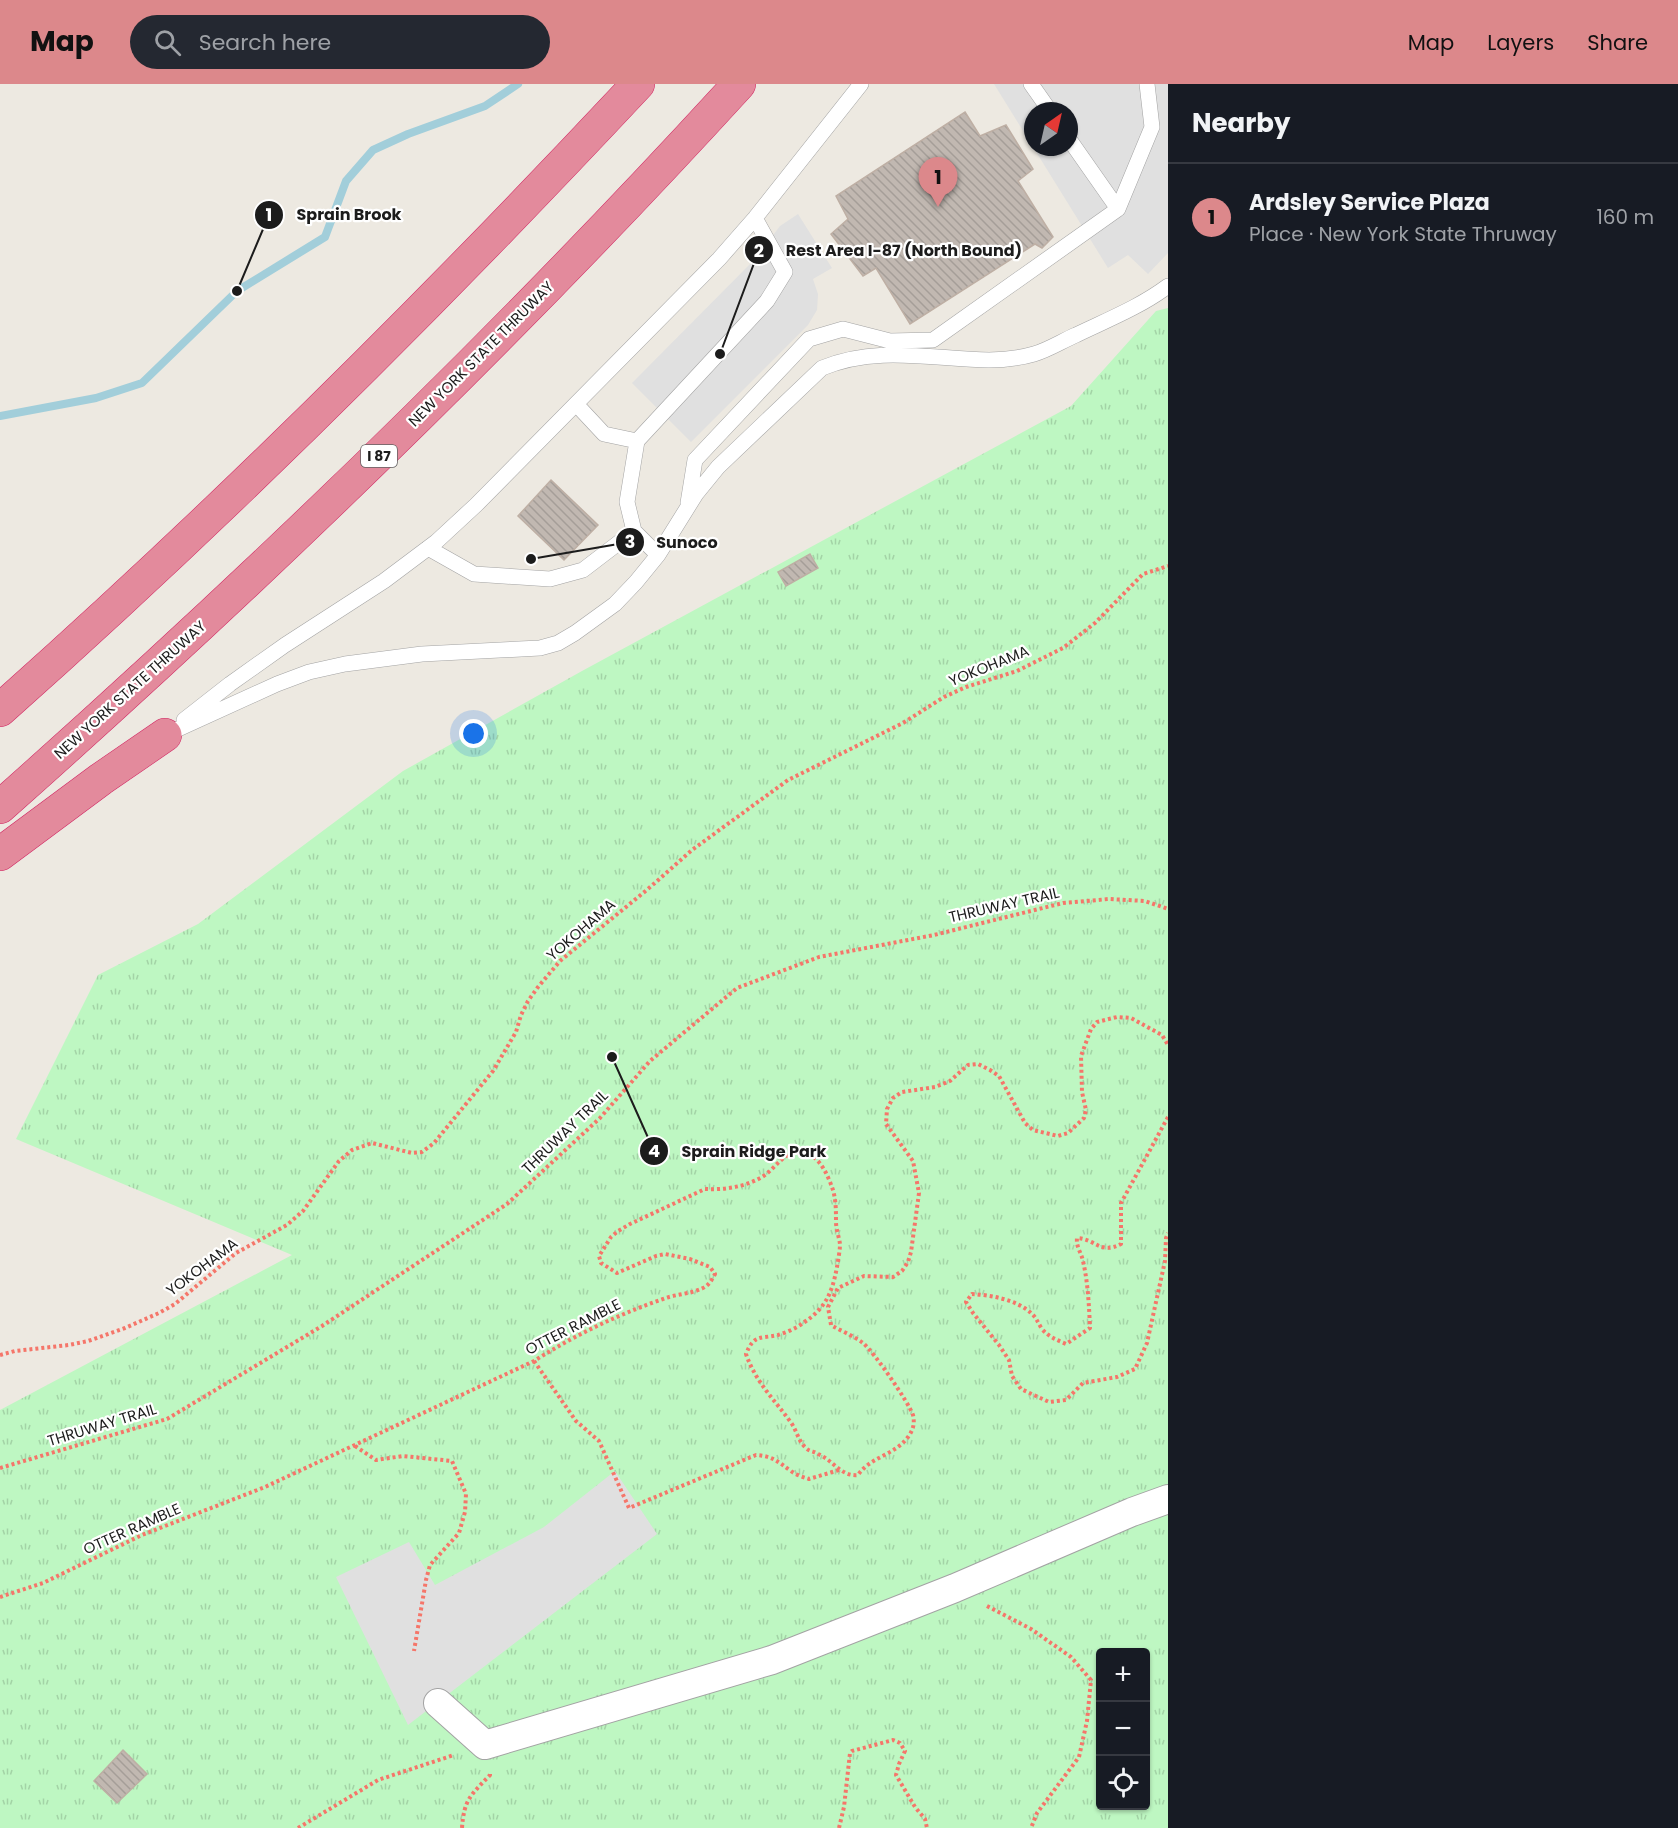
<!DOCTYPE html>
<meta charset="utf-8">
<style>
body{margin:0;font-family:Poppins,sans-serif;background:#242831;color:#f1f3f6}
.controls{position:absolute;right:18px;bottom:18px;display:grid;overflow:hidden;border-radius:6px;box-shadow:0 2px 4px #0004}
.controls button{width:54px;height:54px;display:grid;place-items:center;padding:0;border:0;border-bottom:2px solid #363941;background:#171b24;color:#f1f3f6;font:30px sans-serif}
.compass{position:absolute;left:1024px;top:18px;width:54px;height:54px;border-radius:50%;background:#171b24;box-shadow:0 2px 4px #0004;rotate:34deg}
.you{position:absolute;left:474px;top:650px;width:21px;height:21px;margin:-15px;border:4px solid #fff;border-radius:50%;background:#1a73e8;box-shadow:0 0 0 9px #1a73e833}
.badge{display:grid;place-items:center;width:39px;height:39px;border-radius:50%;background:#dc888b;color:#111;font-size:20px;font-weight:700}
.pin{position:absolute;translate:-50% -50px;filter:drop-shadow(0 2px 3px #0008)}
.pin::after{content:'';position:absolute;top:32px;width:21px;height:18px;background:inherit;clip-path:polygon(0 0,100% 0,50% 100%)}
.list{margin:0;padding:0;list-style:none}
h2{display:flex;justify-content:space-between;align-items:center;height:78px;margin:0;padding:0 24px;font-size:26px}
h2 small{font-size:20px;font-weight:400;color:#9ea1a6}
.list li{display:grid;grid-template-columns:39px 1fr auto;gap:18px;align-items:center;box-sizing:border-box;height:108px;padding:0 24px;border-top:2px solid #363941}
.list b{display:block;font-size:22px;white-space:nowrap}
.list p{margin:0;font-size:20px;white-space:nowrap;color:#9ea1a6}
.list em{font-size:20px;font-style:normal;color:#9ea1a6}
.icon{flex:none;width:33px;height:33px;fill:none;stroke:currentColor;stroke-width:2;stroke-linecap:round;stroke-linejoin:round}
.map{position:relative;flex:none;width:1168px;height:1744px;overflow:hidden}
header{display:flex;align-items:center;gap:36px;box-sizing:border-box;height:84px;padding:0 30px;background:#dc888b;color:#111}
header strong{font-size:28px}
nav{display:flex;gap:33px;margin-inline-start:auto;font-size:21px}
.search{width:420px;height:54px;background:#242831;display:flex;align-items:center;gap:15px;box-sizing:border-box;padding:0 21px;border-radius:33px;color:#9ea1a6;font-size:22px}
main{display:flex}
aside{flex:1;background:#171b24}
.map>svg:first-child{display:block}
</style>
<header>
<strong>Map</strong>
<div class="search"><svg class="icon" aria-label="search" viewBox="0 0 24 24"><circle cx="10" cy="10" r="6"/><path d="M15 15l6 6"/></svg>Search here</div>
<nav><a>Map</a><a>Layers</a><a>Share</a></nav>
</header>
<main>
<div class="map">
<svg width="1168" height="1744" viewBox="0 0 1168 1744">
<defs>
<pattern id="park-tufts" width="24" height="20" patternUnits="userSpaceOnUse" patternTransform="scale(1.5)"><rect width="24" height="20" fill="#bef7c2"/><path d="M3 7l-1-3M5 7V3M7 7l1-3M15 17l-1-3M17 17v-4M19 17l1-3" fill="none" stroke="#a3d3a6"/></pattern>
<pattern id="building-back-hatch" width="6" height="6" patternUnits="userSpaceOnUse" patternTransform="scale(1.5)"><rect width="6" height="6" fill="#c1b8b1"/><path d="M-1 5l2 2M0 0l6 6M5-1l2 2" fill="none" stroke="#a59e98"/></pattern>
</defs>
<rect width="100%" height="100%" fill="#ede9e1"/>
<path fill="url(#park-tufts)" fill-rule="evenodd" d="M 1168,224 L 1168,1744 L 0,1744 L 0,1326 L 292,1171 L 16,1055 L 98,891 L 198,840 L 403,687 L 582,587 L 1071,322 L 1156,227 ZM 1100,1568 L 1146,1568 L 1146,1722 L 1100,1722 Z"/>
<path fill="#e0e0e0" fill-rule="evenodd" d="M 994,0 L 1168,0 L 1168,169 L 1148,190 L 1128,171 L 1108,184 ZM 1033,27 L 1069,27 L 1069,63 L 1033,63 Z
M 798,130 L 832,184 L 813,195 L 818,210 L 817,226 L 808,241 L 691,358 L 632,299 L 756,174 L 780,142 Z
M 615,1387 L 657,1450 L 408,1641 L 336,1493 L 409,1458 L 435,1501 L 544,1443 Z"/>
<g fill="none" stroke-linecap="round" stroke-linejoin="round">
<path stroke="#a2ceda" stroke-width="8" d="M 0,332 L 96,314 L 142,299 L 237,207 L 325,153 L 346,97 L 373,66 L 408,50 L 485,22 L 518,0"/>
</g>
<path fill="url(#building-back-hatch)" stroke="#beafa4" stroke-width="1.5" d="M 965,28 L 980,52 L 1006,41 L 1033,85 L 1018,97 L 1053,153 L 1042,164 L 1035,160 L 910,240 L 876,184 L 863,192 L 831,150 L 848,135 L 836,112 Z
M 551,396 L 598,441 L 564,476 L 518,432 Z
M 810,470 L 818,484 L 786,502 L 778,488 Z
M 123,1666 L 147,1690 L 117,1719 L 94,1697 Z"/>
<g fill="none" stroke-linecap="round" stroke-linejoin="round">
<defs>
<path id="service" d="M 1031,0 L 1050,27
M 1069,55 L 1118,125 L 1152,43 L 1147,0
M 576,320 L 604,350 L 637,357 L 767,217 L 785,188 L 755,134
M 637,357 L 627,418 L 634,447 L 658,471
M 688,419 L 695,376 L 809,255 L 843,245 L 890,257 L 933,256 L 1118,125
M 428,464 L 474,490 L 550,495 L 583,486 L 634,447
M 184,636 L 230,600 L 285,561 L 384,497 L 436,458 L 476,421 L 719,175 L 755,134 L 861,0
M 165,651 L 277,600 L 309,588 L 345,580 L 422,570 L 540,564 L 558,559 L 575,549 L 615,520 L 636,498 L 658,471 L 696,410 L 718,383 L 822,284 C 876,261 933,275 989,276 C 1004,276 1020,274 1034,270 C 1048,266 1062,257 1076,251 C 1107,236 1140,223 1168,202"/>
<path id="minor" d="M 438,1619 L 485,1661 L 772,1576 L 955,1504 L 1132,1428 L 1168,1415"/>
<path id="motorway" d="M 0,626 C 223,428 434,218 638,0
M 0,723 C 258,494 506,255 739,0
M 0,770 L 101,695 L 165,651"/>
</defs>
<use href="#service" stroke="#a3a3a3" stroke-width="16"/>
<use href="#minor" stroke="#a3a3a3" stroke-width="30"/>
<use href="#motorway" stroke="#d12864" stroke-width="34"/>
<path stroke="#f5766a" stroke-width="4" stroke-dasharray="3 3" stroke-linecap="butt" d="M 1168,1033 L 1121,1119 L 1121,1160 C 1100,1171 1096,1155 1077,1154 C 1076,1163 1081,1168 1083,1177 C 1088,1199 1089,1221 1090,1244 L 1066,1260 C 1057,1256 1049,1253 1042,1245 C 1038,1239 1036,1233 1031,1229 C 1017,1216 991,1211 972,1210 L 966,1218 L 973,1229 L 999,1261 L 1009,1276 L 1012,1292 L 1021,1305 L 1049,1318 L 1066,1316 L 1083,1299 L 1117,1293 L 1135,1285 L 1147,1259 L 1165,1177 L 1166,1154 L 1168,1149
M 0,1271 L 15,1267 L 69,1261 L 88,1257 L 125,1244 L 159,1229 L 175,1220 L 236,1169 L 287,1141 L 303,1127 L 339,1077 L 352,1066 L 372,1059 L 412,1069 L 422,1068 L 434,1059 L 493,987 L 516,948 L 521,931 L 528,917 L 538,903 L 560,877 L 648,805 L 692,766 L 788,696 L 903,639 L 944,613 L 966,603 L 1017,587 L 1063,564 L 1095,539 L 1143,490 L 1168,482
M 534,1277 L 576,1337 L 599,1357 L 629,1424 L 756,1371 C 773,1372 778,1378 791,1387 C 796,1391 803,1393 809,1395 L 839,1386
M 355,1362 L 376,1376 L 403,1372 L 452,1377 L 466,1410 L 465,1428 L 459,1449 L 430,1481 L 426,1496 L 414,1567
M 0,1384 L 167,1335 L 322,1242 L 507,1120 L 600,1034 L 650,977 L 737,904 L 819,873 L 934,851 L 1063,819 L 1109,815 L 1145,817 L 1168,825
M 0,1513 L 43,1499 L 142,1451 L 265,1403 L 534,1277 C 575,1251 617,1231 663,1215 C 676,1210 691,1210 703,1204 C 709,1201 712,1196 715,1190 L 710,1183 L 690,1175 L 665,1170 L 656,1172 L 617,1189 L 601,1179 L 599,1172 L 611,1153 L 618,1147 L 630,1140 L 705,1105 C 724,1106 745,1103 762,1093 C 777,1084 784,1065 803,1069 C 820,1071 828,1092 833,1106 C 836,1117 836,1126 836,1138 C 836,1145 839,1153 840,1160 C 840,1167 838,1176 837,1183 C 832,1209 826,1224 803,1239 C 797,1244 785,1249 778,1251 C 760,1255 754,1250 746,1270 C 756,1299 775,1316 792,1340 C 797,1348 799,1358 806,1364 C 810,1368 814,1367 818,1370 C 833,1376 841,1393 858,1391 C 870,1373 895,1371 908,1353 C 913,1346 915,1340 913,1331 C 909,1319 874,1268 863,1259 C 854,1252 841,1247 831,1241 L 828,1223 L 838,1204 L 864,1192 L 893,1193 L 902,1187 L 908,1178 L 911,1168 L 919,1109 L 913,1077 L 886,1040 L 887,1025 L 893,1014 L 902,1008 L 935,1003 L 950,997 L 968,981 L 978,980 L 990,986 L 999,992 L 1025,1039 L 1033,1046 L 1058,1052 L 1068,1049 L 1084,1034 L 1086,1026 L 1082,1008 L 1081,972 L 1091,945 L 1097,938 L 1117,933 L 1131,934 L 1162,951 L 1168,961
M 987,1522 L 1031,1545 L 1071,1573 L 1091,1596 L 1087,1637 L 1079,1673 L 1037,1729 L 1031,1744
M 298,1744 L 378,1696 L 454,1671
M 462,1744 C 464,1715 471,1711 490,1691 L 490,1688
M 839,1744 L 844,1723 L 850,1669 L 852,1667 L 893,1656 L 900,1659 L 905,1667 L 899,1680 L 896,1691 L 915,1723 L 925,1735 L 927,1744"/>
<use href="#service" stroke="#fff" stroke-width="15"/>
<use href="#minor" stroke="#fff" stroke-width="28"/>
<use href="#motorway" stroke="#e38a9c" stroke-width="33"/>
</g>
<g text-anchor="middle" stroke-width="4.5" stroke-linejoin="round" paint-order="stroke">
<rect fill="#fff" stroke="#606060" stroke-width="1.5" x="361" y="361" width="36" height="22" rx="4.5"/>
<g font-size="14" font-weight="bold" fill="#1c1c1c">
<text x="379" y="377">I 87</text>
</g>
<g font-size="15" fill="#1c1c1c" stroke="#fff">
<text transform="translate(481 270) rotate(-45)" y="5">NEW YORK STATE THRUWAY</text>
<text transform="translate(989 582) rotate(-22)" y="5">YOKOHAMA</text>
<text transform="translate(130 606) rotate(-42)" y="5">NEW YORK STATE THRUWAY</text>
<text transform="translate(1004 821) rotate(-13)" y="5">THRUWAY TRAIL</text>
<text transform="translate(581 846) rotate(-41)" y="5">YOKOHAMA</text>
<text transform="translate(565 1048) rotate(-44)" y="5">THRUWAY TRAIL</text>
<text transform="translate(202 1183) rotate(-37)" y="5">YOKOHAMA</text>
<text transform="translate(573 1243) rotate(-27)" y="5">OTTER RAMBLE</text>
<text transform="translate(102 1341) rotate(-17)" y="5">THRUWAY TRAIL</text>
<text transform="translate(132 1445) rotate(-24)" y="5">OTTER RAMBLE</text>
</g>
</g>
<path fill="none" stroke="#1c1c1c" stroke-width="2" d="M237 207L269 131M720 270L759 166M531 475L630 458M612 973L654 1067"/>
<g fill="#1c1c1c" stroke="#fff" stroke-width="2">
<circle cx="237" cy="207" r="6"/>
<circle cx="720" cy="270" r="6"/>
<circle cx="531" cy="475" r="6"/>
<circle cx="612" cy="973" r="6"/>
<circle cx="269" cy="131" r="15"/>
<circle cx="759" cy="166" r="15"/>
<circle cx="630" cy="458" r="15"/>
<circle cx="654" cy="1067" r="15"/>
</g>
<g font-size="18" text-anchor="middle" font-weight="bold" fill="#fff">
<text x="269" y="137">1</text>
<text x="759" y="173">2</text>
<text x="630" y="464">3</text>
<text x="654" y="1073">4</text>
</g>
<g font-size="16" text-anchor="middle" font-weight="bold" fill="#1c1c1c" stroke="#fff" stroke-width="4.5" stroke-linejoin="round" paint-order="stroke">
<text x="349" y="136">Sprain Brook</text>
<text x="904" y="172">Rest Area I-87 (North Bound)</text>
<text x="687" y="464">Sunoco</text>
<text x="754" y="1073">Sprain Ridge Park</text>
</g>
</svg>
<div class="controls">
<button>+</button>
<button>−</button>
<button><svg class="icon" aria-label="locate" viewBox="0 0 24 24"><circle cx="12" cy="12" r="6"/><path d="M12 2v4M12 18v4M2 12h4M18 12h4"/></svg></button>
</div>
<svg class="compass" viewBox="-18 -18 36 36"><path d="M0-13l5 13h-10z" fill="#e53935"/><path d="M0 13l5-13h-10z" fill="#9ea1a6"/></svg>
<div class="you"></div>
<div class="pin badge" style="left:938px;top:123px">1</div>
</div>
<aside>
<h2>Nearby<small></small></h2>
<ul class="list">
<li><span class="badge">1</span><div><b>Ardsley Service Plaza</b><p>Place · New York State Thruway</p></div><em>160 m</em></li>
</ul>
</aside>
</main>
